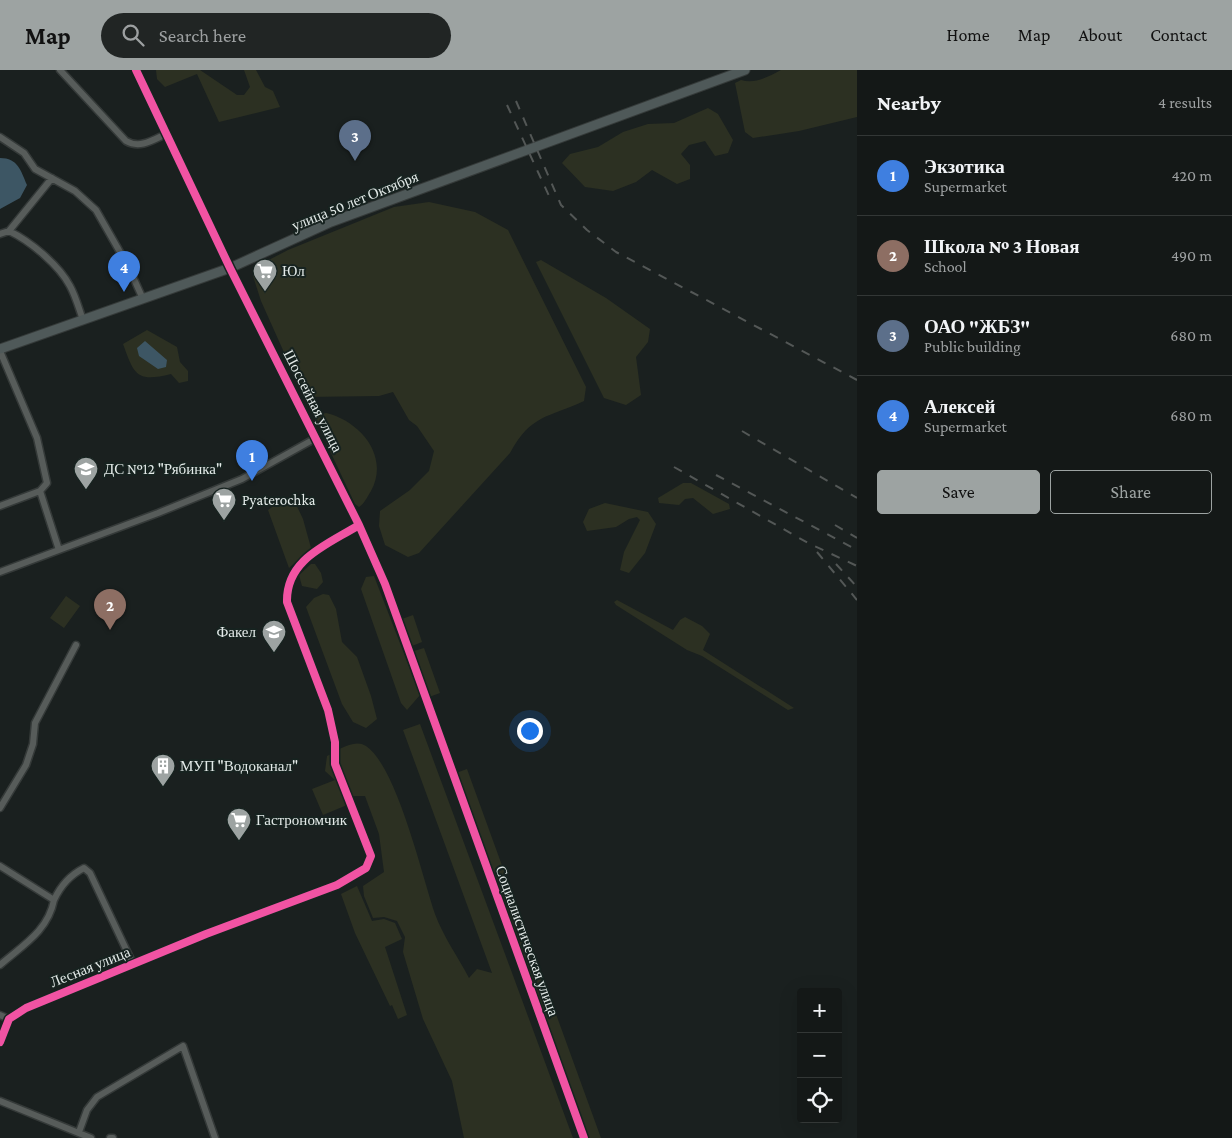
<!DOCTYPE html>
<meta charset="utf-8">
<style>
body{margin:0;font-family:"Crimson Pro",serif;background:#212524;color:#f1f3f6}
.controls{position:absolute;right:15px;bottom:15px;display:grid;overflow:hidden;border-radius:5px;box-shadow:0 5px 20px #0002}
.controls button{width:45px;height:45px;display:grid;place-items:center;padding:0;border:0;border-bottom:1px solid #333736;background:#141817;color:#f1f3f6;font:25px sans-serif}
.you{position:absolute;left:529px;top:660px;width:18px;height:18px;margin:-12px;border:4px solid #fff;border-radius:50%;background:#1a73e8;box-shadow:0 0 0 8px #1a73e833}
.badge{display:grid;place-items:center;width:32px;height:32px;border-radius:50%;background:#9da3a2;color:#fff;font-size:16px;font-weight:700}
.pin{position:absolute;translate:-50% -41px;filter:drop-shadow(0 1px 2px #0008)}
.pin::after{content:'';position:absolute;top:26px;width:18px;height:15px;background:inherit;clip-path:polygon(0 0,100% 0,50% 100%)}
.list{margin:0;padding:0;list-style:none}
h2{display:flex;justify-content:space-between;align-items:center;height:65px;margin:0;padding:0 20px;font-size:21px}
h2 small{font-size:16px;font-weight:400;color:#9da0a1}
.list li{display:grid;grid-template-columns:32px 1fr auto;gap:15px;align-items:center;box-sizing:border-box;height:80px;padding:0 20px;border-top:1px solid #333736}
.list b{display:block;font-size:19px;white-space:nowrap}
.list p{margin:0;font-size:16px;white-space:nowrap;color:#9da0a1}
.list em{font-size:16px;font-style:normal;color:#9da0a1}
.actions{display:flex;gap:10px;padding:15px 20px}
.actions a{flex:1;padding:11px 0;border:1px solid #9da3a2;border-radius:5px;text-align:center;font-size:18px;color:#9da3a2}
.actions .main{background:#9da3a2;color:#111}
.icon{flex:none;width:28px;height:28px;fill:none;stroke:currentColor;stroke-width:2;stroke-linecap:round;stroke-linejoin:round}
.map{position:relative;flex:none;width:857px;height:1068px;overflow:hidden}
header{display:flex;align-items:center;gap:30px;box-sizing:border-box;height:70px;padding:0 25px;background:#9da3a2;color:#111}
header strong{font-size:24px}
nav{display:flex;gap:28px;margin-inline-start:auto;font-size:18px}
.search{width:350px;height:45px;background:#212524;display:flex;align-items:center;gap:12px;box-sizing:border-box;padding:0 18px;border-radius:28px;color:#9da0a1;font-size:19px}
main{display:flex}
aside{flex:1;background:#141817}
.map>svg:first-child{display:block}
</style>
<header>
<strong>Map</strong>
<div class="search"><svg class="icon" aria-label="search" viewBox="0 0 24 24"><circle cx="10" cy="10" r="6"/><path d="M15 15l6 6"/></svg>Search here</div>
<nav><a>Home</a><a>Map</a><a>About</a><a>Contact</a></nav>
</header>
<main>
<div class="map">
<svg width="857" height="1068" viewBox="0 0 857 1068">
<rect width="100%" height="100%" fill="#1a201f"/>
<path fill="#2c3022" d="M 156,0 L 200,0 L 237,25 L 244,25 L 250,17 L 244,0 L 256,0 L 265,17 L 273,21 L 280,37 L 219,52 L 197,4 L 165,17 L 157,9 Z
M 781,0 L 857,0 L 857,47 L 799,61 L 753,68 L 745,62 L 735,13 L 741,10 C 755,14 768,7 781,0 Z
M 708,38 L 718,44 L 733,70 L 728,83 L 715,86 L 705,71 L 689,75 L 681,84 L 690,95 L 690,109 L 677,114 L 652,100 L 636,112 L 613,121 L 585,117 L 562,93 L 570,84 L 598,77 L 623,62 L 648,54 L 674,53 Z
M 429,132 L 475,142 L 508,160 L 586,317 L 584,331 C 548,348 531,344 510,383 L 419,483 L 408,487 L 385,475 L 379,456 L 380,441 L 410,420 L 429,401 L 434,381 L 417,356 L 409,350 L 393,322 L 379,326 L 304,327 L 261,231 L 253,206 L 265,192 L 288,180 L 394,137 Z
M 541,190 L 606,228 L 650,259 L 648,272 L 636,287 L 641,325 L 626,335 L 604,328 L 536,192 Z
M 147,260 L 177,277 L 180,292 L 188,301 L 188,311 L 179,313 L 171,304 C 136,313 134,304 123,274 Z
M 326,343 C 360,351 390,386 371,421 C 367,427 365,433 359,437 L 355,434 L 314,347 Z
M 683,413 L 691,413 L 729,434 L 730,439 L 713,444 L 693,428 L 685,429 L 679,435 L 659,433 L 658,428 Z
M 293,428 L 303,449 L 311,478 L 289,498 L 268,440 L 279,432 Z
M 605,433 L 648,442 L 656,454 L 645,483 L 629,503 L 620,500 L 624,482 L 640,450 L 637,447 L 629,449 L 616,457 L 587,461 L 583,452 L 589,439 Z
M 311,494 L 315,494 L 321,503 L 323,512 L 317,519 L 302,516 L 299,505 Z
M 374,506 L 420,625 L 407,640 L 401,633 L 361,519 L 366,507 Z
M 323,524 L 329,525 L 336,539 L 342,572 L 357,587 L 371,626 L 377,649 L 366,658 L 353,652 L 342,634 L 306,537 L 314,528 Z
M 66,526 L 80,536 L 64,558 L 50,548 Z
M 617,530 L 673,560 L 680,550 L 685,547 L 702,556 L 710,564 L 703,580 L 794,638 L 788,640 L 702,586 L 687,580 L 616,535 L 614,532 Z
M 413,545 L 422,572 L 412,576 L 402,549 Z
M 424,578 L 440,623 L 429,627 L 414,581 Z
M 420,654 L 573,1068 L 464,1068 L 452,1011 L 423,949 L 403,882 L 405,867 L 397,851 L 384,847 L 373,848 L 364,826 L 363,816 L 384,802 L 379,764 L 365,726 L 350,726 L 339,714 L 347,735 L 323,745 L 312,719 L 335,710 L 325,701 L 327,686 C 337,681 354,668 366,676 C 397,697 422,806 435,844 C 443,866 458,887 469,908 L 477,899 L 492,903 L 403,660 Z
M 467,699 L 601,1068 L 588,1068 L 456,703 Z
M 357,816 L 372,851 L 384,849 L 395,853 L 402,869 L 385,877 L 407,945 L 398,949 L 392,935 L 390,936 L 355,863 L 341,824 Z"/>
<path fill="#3d5664" d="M 0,88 C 18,88 21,101 27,115 L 20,128 L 0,139 Z
M 145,271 L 167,290 L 166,297 L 158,299 L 139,286 L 137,278 Z"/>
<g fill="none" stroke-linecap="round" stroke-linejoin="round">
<defs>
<path id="minor" d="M 60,0 L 126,71 C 140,79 153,70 166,64
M 136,0 L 230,198 L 359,455 L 385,514 L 584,1068
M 0,67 L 24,83 L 35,99 L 75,121 L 96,140 L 128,196 L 143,229
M 9,161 C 30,171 59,195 70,216 C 76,227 79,239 83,250
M 0,164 L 9,161 L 52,108
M 0,281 L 37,368 L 47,413 L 40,421 L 0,436
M 40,421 L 59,480
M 0,502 L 158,443 L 242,409 L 316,368
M 0,738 L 26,695 L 33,674 L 35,653 L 76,575
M 0,796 L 54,830 C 48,861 23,875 0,895
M 54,830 C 60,817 70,805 84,798 L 90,803 L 133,894
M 0,945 L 9,949
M 0,972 L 9,949 L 26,938 L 206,864 L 337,815 L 366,798 L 371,786 L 335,694 L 335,672 L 328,640 L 287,532 C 286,489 327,475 359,455
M 0,1031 L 91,1068
M 79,1062 L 87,1040 L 97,1027 L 183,976 L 215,1068
M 110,1068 L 113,1068"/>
<path id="major" d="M 0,279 L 230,198 L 331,152 L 745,0"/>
</defs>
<use href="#minor" stroke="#353a39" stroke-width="9"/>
<use href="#major" stroke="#353a39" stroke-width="11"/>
<use href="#minor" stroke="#575c5a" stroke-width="6"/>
<use href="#major" stroke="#4f5959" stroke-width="9"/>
<path stroke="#535756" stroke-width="2" stroke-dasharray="9 9" stroke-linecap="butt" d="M 516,31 L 561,135 L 587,160 L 616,182 L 857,310
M 507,35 L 550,128
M 742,361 L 857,428
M 674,397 L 808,473 L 857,496
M 716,405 L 857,480
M 835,455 L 857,468
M 817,482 L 857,530
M 836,494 L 857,517"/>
<defs>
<path id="cycleway" d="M 136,0 L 230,198 L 359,455 L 385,514 L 584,1068
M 0,972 L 9,949 L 26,938 L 206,864 L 337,815 L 366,798 L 371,786 L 335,694 L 335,672 L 328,640 L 287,532 C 286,489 327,475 359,455"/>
</defs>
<use href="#cycleway" stroke="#172320" stroke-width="11"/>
<use href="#cycleway" stroke="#f153a3" stroke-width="8"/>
</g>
<defs>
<symbol id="supermarket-pin" viewBox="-11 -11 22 30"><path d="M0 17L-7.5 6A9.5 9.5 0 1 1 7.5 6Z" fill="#9da3a2" stroke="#172320"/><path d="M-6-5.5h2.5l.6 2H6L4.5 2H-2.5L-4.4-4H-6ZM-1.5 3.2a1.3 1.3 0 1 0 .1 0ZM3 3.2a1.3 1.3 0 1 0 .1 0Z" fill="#fff"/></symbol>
<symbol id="school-pin" viewBox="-11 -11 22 30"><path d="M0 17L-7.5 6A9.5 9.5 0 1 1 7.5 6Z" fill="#9da3a2" stroke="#172320"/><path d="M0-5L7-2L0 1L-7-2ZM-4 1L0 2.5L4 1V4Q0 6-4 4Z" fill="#fff"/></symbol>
<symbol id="building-pin" viewBox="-11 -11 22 30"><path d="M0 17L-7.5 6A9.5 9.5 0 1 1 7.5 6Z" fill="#9da3a2" stroke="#172320"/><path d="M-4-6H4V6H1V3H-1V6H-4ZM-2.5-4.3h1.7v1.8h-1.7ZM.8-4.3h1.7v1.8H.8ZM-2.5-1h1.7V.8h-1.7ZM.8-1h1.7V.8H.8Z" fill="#fff"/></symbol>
</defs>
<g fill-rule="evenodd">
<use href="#supermarket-pin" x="251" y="187" width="28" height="38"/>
<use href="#school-pin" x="72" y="385" width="28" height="38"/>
<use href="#supermarket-pin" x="210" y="416" width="28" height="38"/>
<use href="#school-pin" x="260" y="548" width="28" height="38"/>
<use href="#building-pin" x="149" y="682" width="28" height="38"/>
<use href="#supermarket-pin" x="225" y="736" width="28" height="38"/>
</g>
<g text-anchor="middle" stroke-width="4" stroke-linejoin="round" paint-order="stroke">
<g font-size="15" fill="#e3eae8" stroke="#172320">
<text transform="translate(355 131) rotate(-22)" y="5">улица 50 лет Октября</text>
<text transform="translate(313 331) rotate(63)" y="5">Шоссейная улица</text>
<text transform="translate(527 871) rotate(70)" y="5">Социалистическая улица</text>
<text transform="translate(90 897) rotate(-22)" y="5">Лесная улица</text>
</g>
<g font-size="15" fill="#e3eae8" stroke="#172320" text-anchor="start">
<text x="282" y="206">Юл</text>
<text x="104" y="404">ДС №12 "Рябинка"</text>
<text x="242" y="435">Pyaterochka</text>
<text x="256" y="567" text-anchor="end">Факел</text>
<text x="180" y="701">МУП "Водоканал"</text>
<text x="256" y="755">Гастрономчик</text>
</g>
</g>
</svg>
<div class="controls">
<button>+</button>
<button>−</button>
<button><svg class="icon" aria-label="locate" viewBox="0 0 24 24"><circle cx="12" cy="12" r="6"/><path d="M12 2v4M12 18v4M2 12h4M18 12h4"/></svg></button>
</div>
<div class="you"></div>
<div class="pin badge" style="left:252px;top:411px;background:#3f7fe0">1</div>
<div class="pin badge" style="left:110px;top:560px;background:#8d6e63">2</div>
<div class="pin badge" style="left:355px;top:91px;background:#5c6f8a">3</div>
<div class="pin badge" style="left:124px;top:222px;background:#3f7fe0">4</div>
</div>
<aside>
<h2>Nearby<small>4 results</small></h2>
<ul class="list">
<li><span class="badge" style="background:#3f7fe0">1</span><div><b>Экзотика</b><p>Supermarket</p></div><em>420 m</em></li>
<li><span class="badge" style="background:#8d6e63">2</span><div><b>Школа № 3 Новая</b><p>School</p></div><em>490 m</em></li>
<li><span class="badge" style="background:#5c6f8a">3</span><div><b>ОАО &quot;ЖБЗ&quot;</b><p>Public building</p></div><em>680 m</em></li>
<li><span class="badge" style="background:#3f7fe0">4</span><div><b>Алексей</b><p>Supermarket</p></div><em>680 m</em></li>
</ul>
<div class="actions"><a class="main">Save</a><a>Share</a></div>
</aside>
</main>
